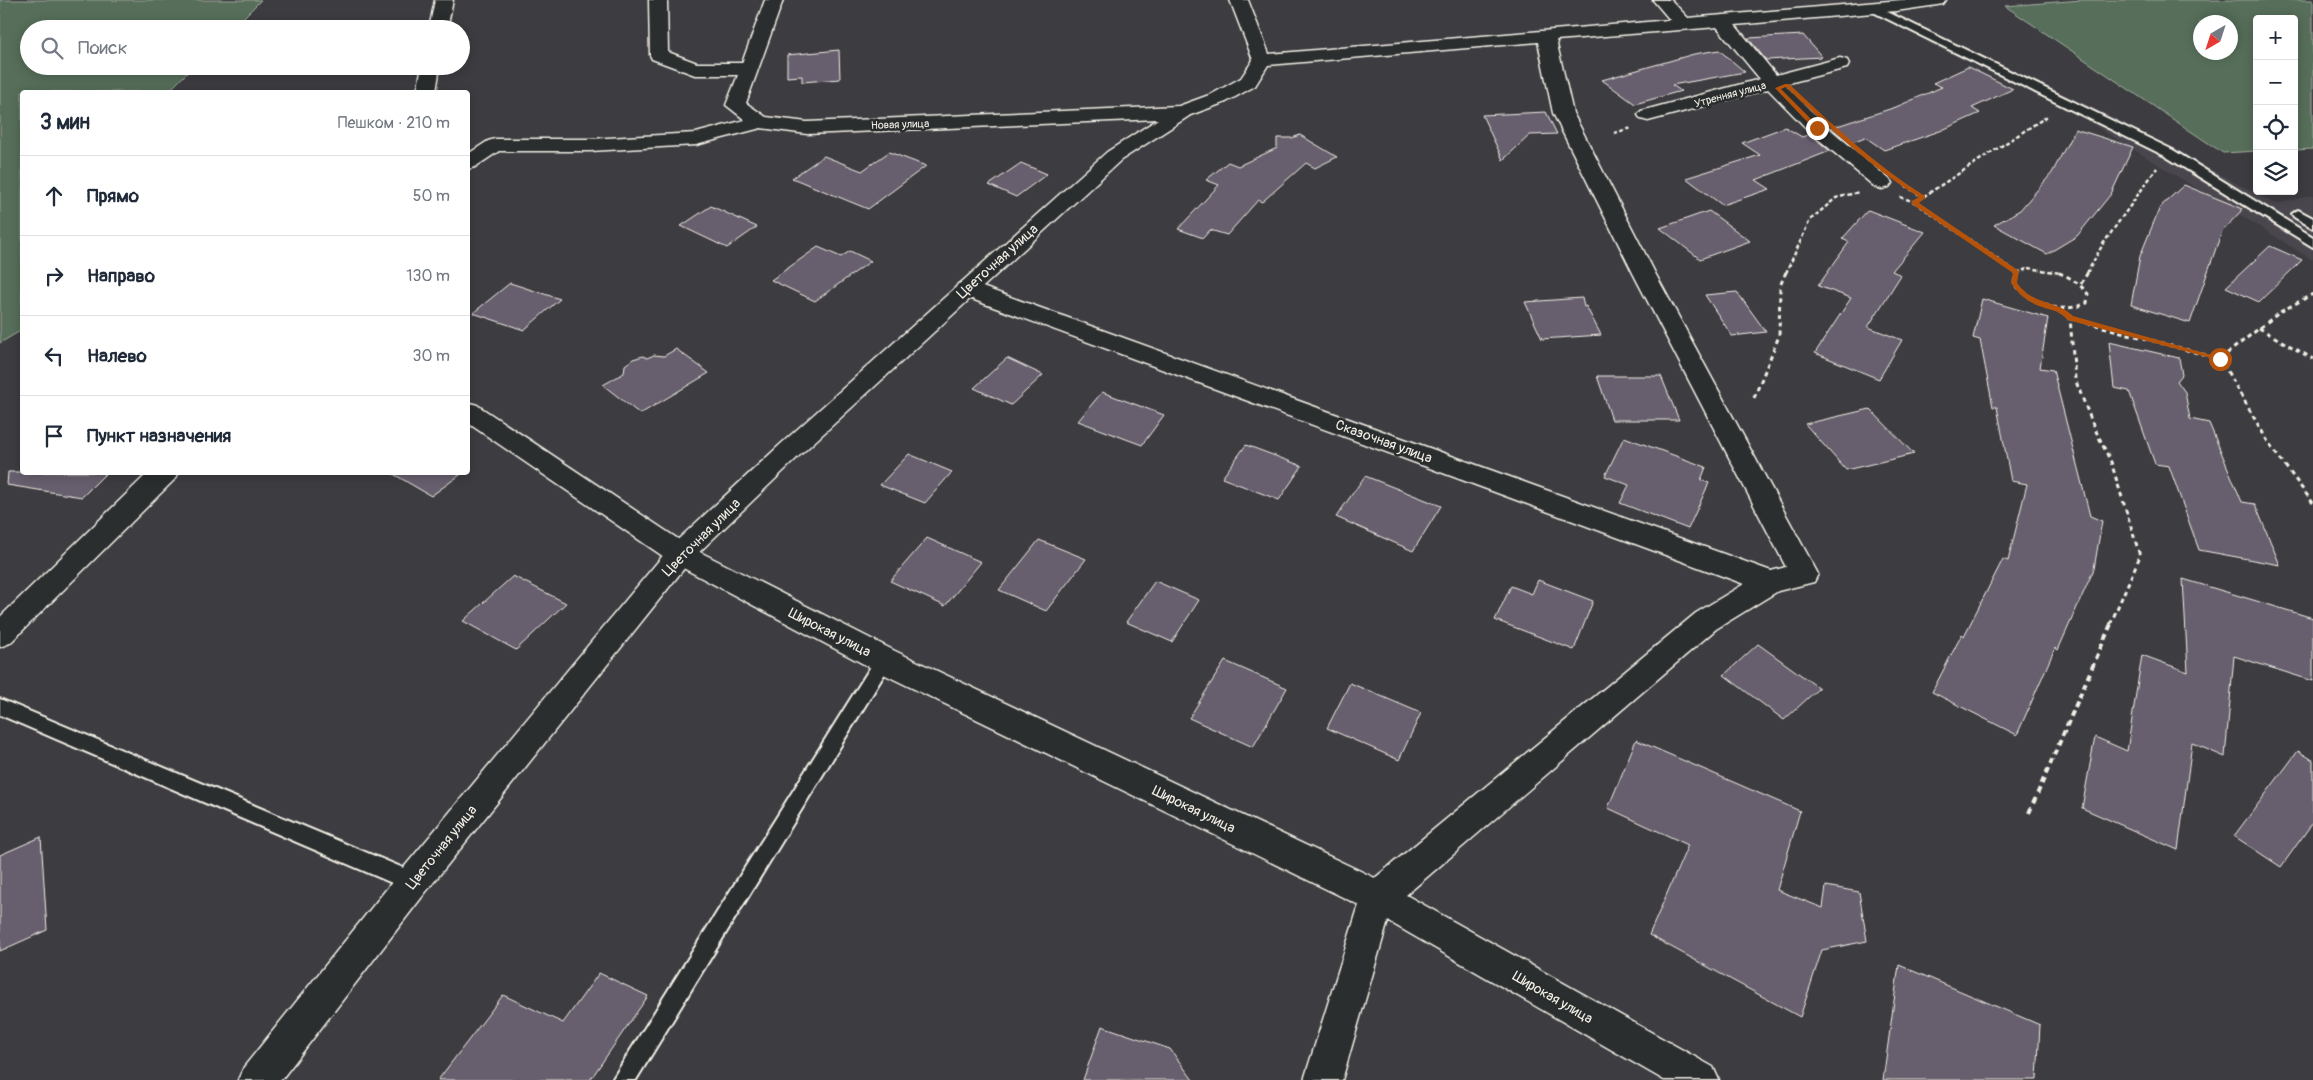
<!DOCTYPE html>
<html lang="ru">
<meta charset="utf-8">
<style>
body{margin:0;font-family:Pangolin,sans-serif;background:#f6f6f7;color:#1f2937}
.controls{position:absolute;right:15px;top:15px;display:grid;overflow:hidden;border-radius:5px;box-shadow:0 2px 12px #0003}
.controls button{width:45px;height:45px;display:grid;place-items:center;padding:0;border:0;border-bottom:1px solid #e0e1e3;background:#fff;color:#1f2937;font:25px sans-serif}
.compass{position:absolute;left:2193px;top:15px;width:45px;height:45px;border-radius:50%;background:#fff;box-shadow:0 2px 12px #0003;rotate:219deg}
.stop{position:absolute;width:15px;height:15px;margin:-11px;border:4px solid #b45309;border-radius:50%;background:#fff}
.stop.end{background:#b45309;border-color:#fff;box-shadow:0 1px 5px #0008}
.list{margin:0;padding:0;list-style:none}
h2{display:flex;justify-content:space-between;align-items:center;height:65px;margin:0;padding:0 20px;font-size:21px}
h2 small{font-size:16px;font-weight:400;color:#747a83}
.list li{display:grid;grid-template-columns:32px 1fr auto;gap:15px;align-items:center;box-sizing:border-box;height:80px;padding:0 20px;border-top:1px solid #e0e1e3}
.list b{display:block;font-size:19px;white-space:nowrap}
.list em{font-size:16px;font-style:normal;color:#747a83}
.icon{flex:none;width:28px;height:28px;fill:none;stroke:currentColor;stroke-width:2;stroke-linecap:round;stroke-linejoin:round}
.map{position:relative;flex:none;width:2313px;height:1080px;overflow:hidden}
.search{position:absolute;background:#fff;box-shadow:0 2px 12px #0003;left:20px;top:20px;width:450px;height:55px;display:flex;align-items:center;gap:12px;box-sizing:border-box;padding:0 18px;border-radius:28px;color:#747a83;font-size:19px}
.panel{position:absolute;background:#fff;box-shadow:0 2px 12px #0003;left:20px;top:90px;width:450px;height:385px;border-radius:5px}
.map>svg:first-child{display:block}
</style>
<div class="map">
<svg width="2313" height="1080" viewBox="0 0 2313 1080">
<rect width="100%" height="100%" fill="#3d3c41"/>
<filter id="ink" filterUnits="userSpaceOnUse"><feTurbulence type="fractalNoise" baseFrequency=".02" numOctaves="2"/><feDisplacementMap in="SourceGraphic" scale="10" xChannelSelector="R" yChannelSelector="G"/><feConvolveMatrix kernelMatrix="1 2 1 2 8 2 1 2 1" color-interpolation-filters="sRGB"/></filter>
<g filter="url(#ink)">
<path fill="#4a464e" d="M 1943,37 L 2102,112 L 2276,204 L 2313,195 L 2313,260 L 2089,122 L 2021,86 L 1927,43 Z"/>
<path fill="#566e5a" stroke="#a5b0a1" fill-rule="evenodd" d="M 0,0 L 261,0 L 232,29 L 29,29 L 29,66 L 194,66 L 168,92 L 22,92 L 22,330 L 0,343 Z
M 2082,0 L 2313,0 L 2313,149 L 2294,150 L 2294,19 L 2257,19 L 2257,151 L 2223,153 L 2005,6 ZM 2200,22 L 2230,22 L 2230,52 L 2200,52 Z"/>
<path fill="#685e6e" stroke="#f4f1e8" d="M 1803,35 L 1822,57 L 1766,60 L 1748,38 Z
M 839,50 L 840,79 L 802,82 L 802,76 L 787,77 L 787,55 Z
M 1719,50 L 1745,72 L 1672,85 L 1681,91 L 1635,104 L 1602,80 L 1694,54 Z
M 1968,67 L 2013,89 L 1972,108 L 1980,113 L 1940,131 L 1884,150 L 1865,137 L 1850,143 L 1831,128 L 1896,107 L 1942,87 L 1933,83 Z
M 1546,112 L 1557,134 L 1530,135 L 1503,160 L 1482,115 Z
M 1785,127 L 1802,137 L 1810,134 L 1830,151 L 1756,180 L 1770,189 L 1722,205 L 1686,178 L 1760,155 L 1742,143 Z
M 2075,129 L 2133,147 L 2111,194 L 2077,236 L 2047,254 L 1994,225 L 2020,210 L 2052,173 Z
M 1300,135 L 1337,157 L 1315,168 L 1306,163 L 1262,202 L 1258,200 L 1227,235 L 1210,230 L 1203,238 L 1178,229 L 1219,185 L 1206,180 L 1228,162 L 1238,166 L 1277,148 L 1277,138 L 1292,138 Z
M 889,152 L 926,166 L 868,209 L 792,178 L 824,156 L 862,171 Z
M 1021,163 L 1047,174 L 1016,197 L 989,185 Z
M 2184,185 L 2243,209 L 2222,231 L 2190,323 L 2131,305 L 2140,256 L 2160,207 Z
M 711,206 L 757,227 L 727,248 L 681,226 Z
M 1868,210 L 1925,232 L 1892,271 L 1901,275 L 1868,327 L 1902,340 L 1879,379 L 1815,353 L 1851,298 L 1818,286 L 1849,242 L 1842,239 Z
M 1709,211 L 1750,241 L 1700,259 L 1660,228 Z
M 2270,246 L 2302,260 L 2259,302 L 2226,287 Z
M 818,247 L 841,257 L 850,251 L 871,261 L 815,301 L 771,280 Z
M 510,283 L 560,299 L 524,330 L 473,313 Z
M 1737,292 L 1766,332 L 1732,336 L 1705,295 Z
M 1582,298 L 1584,307 L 1586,306 L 1601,335 L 1542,339 L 1525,302 Z
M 1982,299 L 2048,318 L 2040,368 L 2053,370 L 2090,516 L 2102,521 L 2094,569 L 2058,650 L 2055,648 L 2017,735 L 1932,692 L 1962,634 L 1964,636 L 2003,559 L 2008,561 L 2027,484 L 2011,481 L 1997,407 L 1993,407 L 1980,340 L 1973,338 Z
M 2109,342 L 2179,358 L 2182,375 L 2177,381 L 2185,392 L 2190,419 L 2209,423 L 2242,502 L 2255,504 L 2280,565 L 2199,550 L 2169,466 L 2155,464 L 2129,391 L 2114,388 Z
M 676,349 L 709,373 L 640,414 L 603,385 L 624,373 L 625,365 L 633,359 L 643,356 L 647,358 L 654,355 L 664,356 Z
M 1007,358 L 1043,375 L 1011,405 L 974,388 Z
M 1597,376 L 1661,376 L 1679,420 L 1612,420 Z
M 1102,392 L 1164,415 L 1142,445 L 1078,421 Z
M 1870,409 L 1914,454 L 1846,470 L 1805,424 Z
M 1624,437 L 1706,467 L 1701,480 L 1709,483 L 1688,529 L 1620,503 L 1629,485 L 1605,476 Z
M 1246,445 L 1302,466 L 1279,500 L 1222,478 Z
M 909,454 L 952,472 L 925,503 L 880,485 Z
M 8,472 L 107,472 L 82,497 L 7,485 Z
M 390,472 L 464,472 L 431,496 Z
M 1365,476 L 1441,506 L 1413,551 L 1336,517 Z
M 927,538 L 981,562 L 945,606 L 890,581 Z
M 1039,540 L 1086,559 L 1046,611 L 999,590 Z
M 513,576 L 566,603 L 516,650 L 463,621 Z
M 2183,579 L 2313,618 L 2313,681 L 2234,656 L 2225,757 L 2192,743 L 2178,850 L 2082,808 L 2095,737 L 2127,751 L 2142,655 L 2188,672 Z
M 1538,580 L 1593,601 L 1574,650 L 1495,620 L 1511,586 L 1532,594 Z
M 1155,581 L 1199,600 L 1172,642 L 1126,622 Z
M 1758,644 L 1819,688 L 1784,720 L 1724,675 Z
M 1225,661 L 1287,688 L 1253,747 L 1189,718 Z
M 1350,683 L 1421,713 L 1399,760 L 1327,728 Z
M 1636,740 L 1800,811 L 1777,890 L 1823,908 L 1826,886 L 1859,892 L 1867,941 L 1822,950 L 1800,1017 L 1649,935 L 1688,845 L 1608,808 Z
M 2298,751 L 2313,760 L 2313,822 L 2281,867 L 2234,836 Z
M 41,837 L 47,930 L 0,951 L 0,855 Z
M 1899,965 L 2040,1025 L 2037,1080 L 1883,1080 Z
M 599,973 L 648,996 L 590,1080 L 438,1080 L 503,995 L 563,1023 Z
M 1102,1026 L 1170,1049 L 1193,1080 L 1083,1080 Z"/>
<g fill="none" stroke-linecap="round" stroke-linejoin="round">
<defs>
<path id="service" d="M 1871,4 L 2173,150 L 2313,237 L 2313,247 L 2165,156 L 1867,9 L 1867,5 Z
M 2298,210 L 2313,218 L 2313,228 L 2294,217 L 2292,214 Z
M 884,653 L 890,655 L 893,660 L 890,665 L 636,1080 L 612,1080 L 878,655 Z
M 0,699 L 420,875 L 423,882 L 420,889 L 413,891 L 406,889 L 0,715 Z"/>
<path id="minor" d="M 435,0 L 453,0 L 447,29 L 429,29 Z
M 649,0 L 667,0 L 668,52 L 697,63 L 742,63 L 765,0 L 783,0 L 746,103 L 766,117 L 807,122 L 1179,106 L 1212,94 L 1241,78 L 1253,60 L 1230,0 L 1248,0 L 1269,54 L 1670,20 L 1653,0 L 1671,0 L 1688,18 L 1901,0 L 1946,0 L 1943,4 L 1937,5 L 1896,11 L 1735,25 L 1776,75 L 1840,58 L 1847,60 L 1849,64 L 1847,68 L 1785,84 L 1824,124 L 1889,179 L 1892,183 L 1889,187 L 1882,189 L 1875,187 L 1810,132 L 1768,89 L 1648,121 L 1641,119 L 1638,115 L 1641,111 L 1760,79 L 1717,27 L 1556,40 L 1573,113 L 1656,275 L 1818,574 L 1814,582 L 1778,591 L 1716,629 L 1406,895 L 1713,1067 L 1719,1080 L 1664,1080 L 1388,921 L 1342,1080 L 1304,1080 L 1359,905 L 873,669 L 670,561 L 468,423 L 468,402 L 477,405 L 690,547 L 895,651 L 1375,878 L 1696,613 L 1744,584 L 958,294 L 955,289 L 958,284 L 966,282 L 974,284 L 1771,571 L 1786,567 L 1634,275 L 1553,113 L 1538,42 L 1268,65 L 1255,86 L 1226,102 L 1182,118 L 807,134 L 761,128 L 696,145 L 590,151 L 499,151 L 475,167 L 468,169 L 468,154 L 488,141 L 495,139 L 590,139 L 696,133 L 745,120 L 726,105 L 738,75 L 695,75 L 652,59 L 650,55 Z
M 422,66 L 440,66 L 436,92 L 417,92 Z
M 149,472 L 179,472 L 175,479 L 10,643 L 0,647 L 0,617 Z"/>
<path id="tertiary" d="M 1182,106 L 1189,108 L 1192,112 L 1189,116 L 1121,160 L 800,455 L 690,561 L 425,893 L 281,1080 L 238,1080 L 244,1067 L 401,871 L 670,547 L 782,443 L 1107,152 L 1175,108 Z"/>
</defs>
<use href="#service" stroke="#f4f1e8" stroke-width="4"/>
<use href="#minor" stroke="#f4f1e8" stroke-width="3"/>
<use href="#tertiary" stroke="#f4f1e8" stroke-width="3"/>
<path stroke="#f4f1e8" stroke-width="2.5" stroke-dasharray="4 2.5" stroke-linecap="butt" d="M 1614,133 L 1632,128
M 1905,185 L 1923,197
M 1900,197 L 1915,202 L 2049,115
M 1915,202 L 2017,273
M 1786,273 L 1810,220 L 1836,198 L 1859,192
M 2017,273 L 2029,268 L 2060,273
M 2087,273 L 2103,244 L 2157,168"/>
<path stroke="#f4f1e8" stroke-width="3" stroke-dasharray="4.5 4" stroke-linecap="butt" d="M 2015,272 L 2017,273
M 2020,272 L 2017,273 L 2014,283 C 2034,305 2059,315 2087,303 L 2088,294 C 2079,283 2069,276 2056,272
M 2081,284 L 2088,272
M 2062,310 L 2070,318 L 2075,379 L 2093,425 L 2111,462 L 2140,556 L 2110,625
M 2070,318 L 2220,359 L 2271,447 L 2313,503
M 2259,328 L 2313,359
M 2220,359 L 2280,312 L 2313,294
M 1754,398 L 1779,336 L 1780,286 L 1786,272"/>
<path stroke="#f4f1e8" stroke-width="4" stroke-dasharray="6 4.5" stroke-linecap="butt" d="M 2029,813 L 2111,624"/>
<use href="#service" fill="#2a2d2e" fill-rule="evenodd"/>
<use href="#minor" fill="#2a2d2e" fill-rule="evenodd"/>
<use href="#tertiary" fill="#2a2d2e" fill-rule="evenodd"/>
</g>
</g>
<path fill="#b45309" d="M 1785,84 L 1789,84 C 1832,124 1875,165 1925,196 L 1925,198 L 1919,203 L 2019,271 L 2017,283 C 2035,307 2055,299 2073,316 L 2222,358 L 2222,361 L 2068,320 C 2057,309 2052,311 2039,306 C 2026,301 2018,293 2011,283 L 2013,273 L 1912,204 L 1912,201 L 1919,197 C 1870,167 1828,126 1786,87 L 1781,89 L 1820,128 L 1815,130 L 1775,88 Z"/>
<g text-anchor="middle" stroke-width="5" stroke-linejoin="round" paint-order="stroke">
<g font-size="11" fill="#f4f1e8" stroke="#2a2d2e">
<text transform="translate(1730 94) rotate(-15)" y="4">Утренняя улица</text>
<text transform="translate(900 124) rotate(-2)" y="4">Новая улица</text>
</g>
<g font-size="14" fill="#f4f1e8" stroke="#2a2d2e">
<text transform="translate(997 261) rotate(-42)" y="5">Цветочная улица</text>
<text transform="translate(1384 441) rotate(20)" y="5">Сказочная улица</text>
<text transform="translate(701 537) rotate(-45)" y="5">Цветочная улица</text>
<text transform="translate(830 632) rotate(27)" y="5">Широкая улица</text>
<text transform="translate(1194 809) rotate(26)" y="5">Широкая улица</text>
<text transform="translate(441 847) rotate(-51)" y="5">Цветочная улица</text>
<text transform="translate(1553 997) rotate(30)" y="5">Широкая улица</text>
</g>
</g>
</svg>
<div class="controls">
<button>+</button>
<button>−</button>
<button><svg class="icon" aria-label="locate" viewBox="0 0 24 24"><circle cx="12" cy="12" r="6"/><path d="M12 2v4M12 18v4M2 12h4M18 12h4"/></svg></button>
<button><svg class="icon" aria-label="layers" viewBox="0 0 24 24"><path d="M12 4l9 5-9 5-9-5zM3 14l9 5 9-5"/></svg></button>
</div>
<svg class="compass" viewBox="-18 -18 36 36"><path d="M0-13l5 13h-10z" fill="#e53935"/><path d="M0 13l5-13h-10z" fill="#747a83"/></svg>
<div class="stop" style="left:2220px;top:359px"></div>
<div class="stop end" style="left:1817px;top:128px"></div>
<div class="search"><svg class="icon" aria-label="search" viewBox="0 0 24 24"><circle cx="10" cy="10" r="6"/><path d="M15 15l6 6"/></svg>Поиск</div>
<section class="panel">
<h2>3 мин<small>Пешком · 210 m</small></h2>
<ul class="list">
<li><svg class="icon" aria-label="ahead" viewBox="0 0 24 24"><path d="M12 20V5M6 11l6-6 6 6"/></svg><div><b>Прямо</b></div><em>50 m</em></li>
<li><svg class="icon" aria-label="right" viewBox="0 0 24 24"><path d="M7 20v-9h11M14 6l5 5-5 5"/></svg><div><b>Направо</b></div><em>130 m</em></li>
<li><svg class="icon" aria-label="left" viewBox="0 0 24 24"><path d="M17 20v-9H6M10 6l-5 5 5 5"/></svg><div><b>Налево</b></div><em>30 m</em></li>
<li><svg class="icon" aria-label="arrive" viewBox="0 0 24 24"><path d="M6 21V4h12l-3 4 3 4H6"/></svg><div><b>Пункт назначения</b></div></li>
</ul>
</section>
</div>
